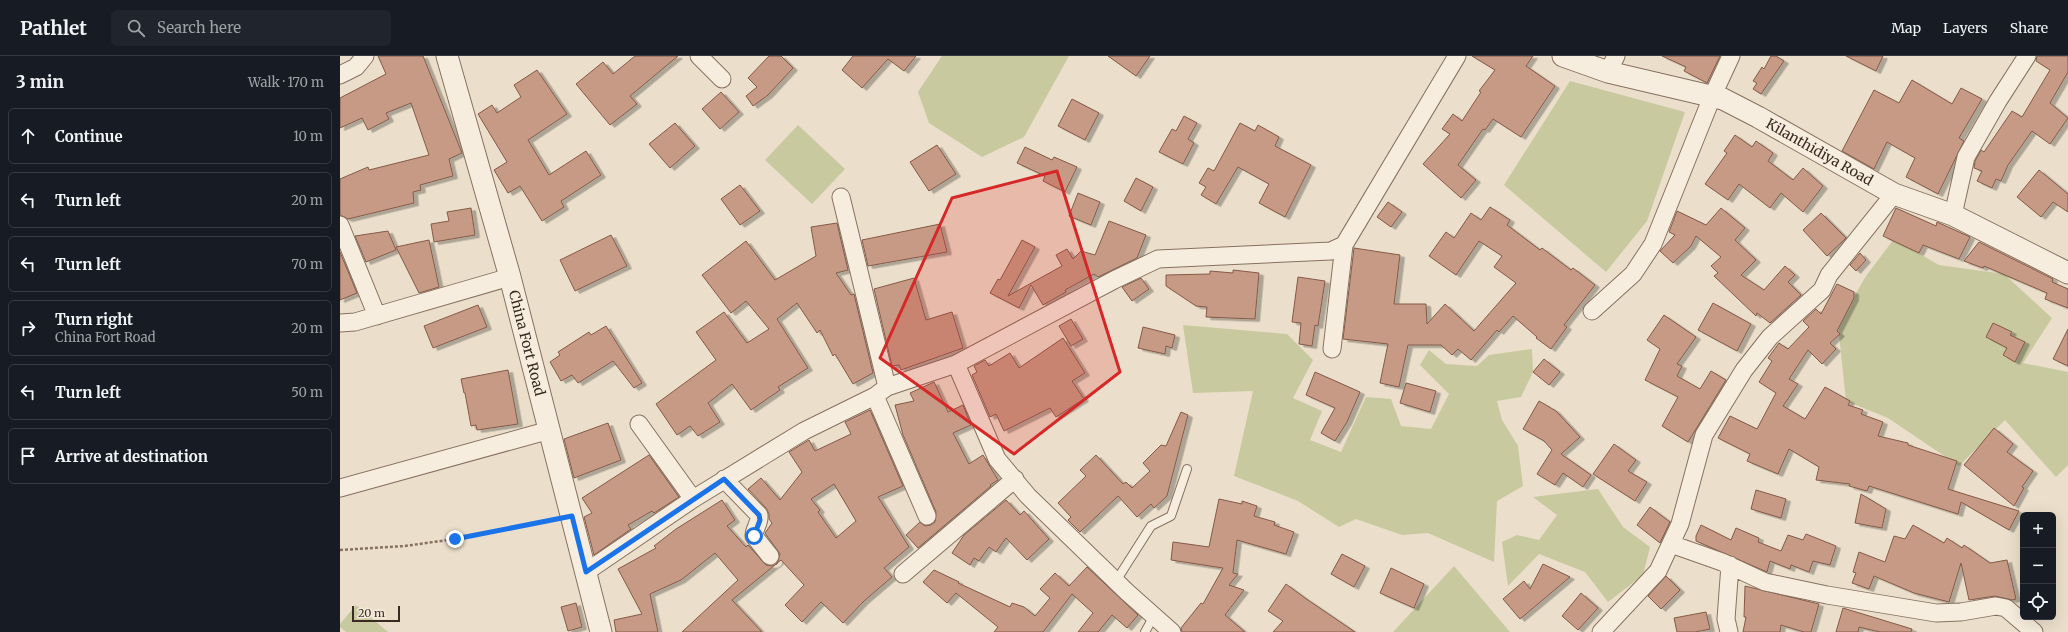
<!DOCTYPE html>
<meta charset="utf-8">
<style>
body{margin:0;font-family:Merriweather,serif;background:#20242c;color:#f1f3f6}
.controls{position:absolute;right:12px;bottom:12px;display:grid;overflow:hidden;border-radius:6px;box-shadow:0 4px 16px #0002}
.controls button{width:36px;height:36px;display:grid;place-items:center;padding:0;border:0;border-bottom:1px solid #363941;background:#171b24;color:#f1f3f6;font:20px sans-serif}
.scale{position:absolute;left:12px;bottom:10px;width:48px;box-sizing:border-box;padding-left:4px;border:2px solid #392b22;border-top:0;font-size:11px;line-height:14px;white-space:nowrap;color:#392b22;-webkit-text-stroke:3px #f3eada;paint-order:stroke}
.stop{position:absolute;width:12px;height:12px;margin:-9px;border:3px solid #1a73e8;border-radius:50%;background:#fff}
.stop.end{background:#1a73e8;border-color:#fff;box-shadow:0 1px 4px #0008}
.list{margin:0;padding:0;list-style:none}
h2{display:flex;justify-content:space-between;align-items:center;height:52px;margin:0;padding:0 16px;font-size:17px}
h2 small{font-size:13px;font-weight:400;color:#9ea1a6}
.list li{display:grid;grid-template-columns:26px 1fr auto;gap:12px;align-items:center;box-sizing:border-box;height:56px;margin:0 8px 8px;padding:0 8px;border:1px solid #363941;border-radius:6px}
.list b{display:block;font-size:15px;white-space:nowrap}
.list p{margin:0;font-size:13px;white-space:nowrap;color:#9ea1a6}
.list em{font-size:13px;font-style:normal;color:#9ea1a6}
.icon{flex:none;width:22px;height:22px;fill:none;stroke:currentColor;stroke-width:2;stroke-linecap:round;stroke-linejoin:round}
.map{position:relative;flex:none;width:1728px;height:576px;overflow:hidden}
header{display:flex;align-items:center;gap:24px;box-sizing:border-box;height:56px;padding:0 20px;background:#171b24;border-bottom:1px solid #363941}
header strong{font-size:19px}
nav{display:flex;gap:22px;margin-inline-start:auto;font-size:14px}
.search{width:280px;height:36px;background:#20242c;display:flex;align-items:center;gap:10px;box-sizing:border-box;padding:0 14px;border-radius:6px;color:#9ea1a6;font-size:15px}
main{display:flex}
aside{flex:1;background:#171b24}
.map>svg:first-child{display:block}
</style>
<header>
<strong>Pathlet</strong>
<div class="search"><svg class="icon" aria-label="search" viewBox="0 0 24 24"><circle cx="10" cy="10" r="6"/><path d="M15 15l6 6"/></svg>Search here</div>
<nav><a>Map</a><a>Layers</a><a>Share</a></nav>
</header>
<main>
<aside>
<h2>3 min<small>Walk · 170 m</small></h2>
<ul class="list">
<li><svg class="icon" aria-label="ahead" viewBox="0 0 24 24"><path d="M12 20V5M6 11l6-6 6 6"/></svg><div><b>Continue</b></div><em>10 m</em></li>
<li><svg class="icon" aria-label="left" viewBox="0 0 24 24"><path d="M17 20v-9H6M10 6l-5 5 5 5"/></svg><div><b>Turn left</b></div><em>20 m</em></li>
<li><svg class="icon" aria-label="left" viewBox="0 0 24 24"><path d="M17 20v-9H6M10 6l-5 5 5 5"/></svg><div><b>Turn left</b></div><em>70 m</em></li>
<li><svg class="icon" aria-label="right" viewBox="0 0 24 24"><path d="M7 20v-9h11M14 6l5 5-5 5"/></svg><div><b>Turn right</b><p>China Fort Road</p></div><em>20 m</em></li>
<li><svg class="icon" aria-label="left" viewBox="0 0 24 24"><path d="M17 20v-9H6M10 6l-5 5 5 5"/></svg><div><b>Turn left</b></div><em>50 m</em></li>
<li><svg class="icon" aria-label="arrive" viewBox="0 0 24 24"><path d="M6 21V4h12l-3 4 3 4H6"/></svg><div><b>Arrive at destination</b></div></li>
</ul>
</aside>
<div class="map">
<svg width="1728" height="576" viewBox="0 0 1728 576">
<defs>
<filter id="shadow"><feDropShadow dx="4.5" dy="2.5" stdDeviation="0" flood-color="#0004"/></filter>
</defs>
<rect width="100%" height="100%" fill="#ebdfcb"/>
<path fill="#c8c99f" d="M 602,0 L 729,0 L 684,81 L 642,101 L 589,67 L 578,36 Z
M 1230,25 L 1345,56 L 1307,165 L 1266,216 L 1164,129 Z
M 458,69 L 505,113 L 472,148 L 425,104 Z
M 1554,183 L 1599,209 L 1664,218 L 1712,262 L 1683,307 L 1728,316 L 1728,409 L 1716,421 L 1665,364 L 1619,410 L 1548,362 L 1506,345 L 1498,269 L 1526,220 Z
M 843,269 L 947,278 L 973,304 L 953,342 L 982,355 L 970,384 L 1001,396 L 1026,341 L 1051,343 L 1061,370 L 1091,373 L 1109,338 L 1080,309 L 1089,294 L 1106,308 L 1137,310 L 1149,299 L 1192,293 L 1193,316 L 1181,341 L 1157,345 L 1162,364 L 1178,390 L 1183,430 L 1157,445 L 1154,506 L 1088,477 L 1062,479 L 1016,463 L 999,471 L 958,445 L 894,420 L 913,335 L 853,337 Z
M 1258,433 L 1283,471 L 1310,491 L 1303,519 L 1268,546 L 1245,516 L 1199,498 L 1168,530 L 1162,486 L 1177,479 L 1199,484 L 1217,459 L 1193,441 Z
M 1114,510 L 1170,576 L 1053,576 Z
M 16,549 L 48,576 L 6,576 L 0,571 L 0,568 Z"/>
<path fill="#c69a84" stroke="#845a48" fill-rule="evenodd" filter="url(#shadow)" d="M 38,0 L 83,0 L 122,97 L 109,103 L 113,120 L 80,129 L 81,134 L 73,136 L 74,147 L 8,163 L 0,159 L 0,123 L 28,111 L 29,114 L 89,99 L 71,47 L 46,57 L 49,63 L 28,74 L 22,62 L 0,72 L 0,42 L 46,18 Z
M 295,0 L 338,0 L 290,40 L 297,48 L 270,69 L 236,28 L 263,6 L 273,18 Z
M 429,0 L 441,0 L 453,12 L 428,39 L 413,50 L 406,40 L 417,31 L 408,22 Z
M 513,0 L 576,0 L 564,15 L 548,3 L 522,32 L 502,14 Z
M 768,0 L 810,0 L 796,20 Z
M 1132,0 L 1193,0 L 1186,10 L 1215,30 L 1181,81 L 1153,63 L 1145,74 L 1143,73 L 1118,109 L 1136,124 L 1121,142 L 1083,108 L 1110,78 L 1102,73 L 1113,58 L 1122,65 L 1141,36 L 1139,35 L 1155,14 Z
M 1322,0 L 1380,0 L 1367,27 L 1344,15 L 1346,11 Z
M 1431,0 L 1436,0 L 1444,5 L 1421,38 L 1413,33 L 1417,27 L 1413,25 L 1422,11 L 1424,13 Z
M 1506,0 L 1543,0 L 1536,15 Z
M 1697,0 L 1728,0 L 1728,16 L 1710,47 L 1728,62 L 1710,88 L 1692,75 L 1668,109 L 1661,125 L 1656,123 L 1652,132 L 1637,125 L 1642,115 L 1634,112 L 1635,105 L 1641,94 L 1644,96 L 1672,55 L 1682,61 L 1710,14 L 1696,5 Z
M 197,14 L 227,58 L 188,84 L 209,119 L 246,95 L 261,119 L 221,145 L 224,151 L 202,165 L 180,130 L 168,137 L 154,114 L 167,106 L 138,58 L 152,49 L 157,57 L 181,41 L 174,29 Z
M 1572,24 L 1612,48 L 1621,32 L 1642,43 L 1619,82 L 1624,85 L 1598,138 L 1566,121 L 1575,102 L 1547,86 L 1534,113 L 1502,95 L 1534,34 L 1559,47 Z
M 381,36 L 399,56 L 380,73 L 362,53 Z
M 732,43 L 759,57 L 745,84 L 718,70 Z
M 844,60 L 857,67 L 848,83 L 854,87 L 843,108 L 819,96 L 832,73 L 836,75 Z
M 335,67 L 355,90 L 330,112 L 309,88 Z
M 900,67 L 915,75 L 918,69 L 939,81 L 935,90 L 971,109 L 945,161 L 919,147 L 929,128 L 898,111 L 876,148 L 861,139 L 866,131 L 859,127 L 868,112 L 874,115 Z
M 1395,79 L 1412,91 L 1416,85 L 1433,97 L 1428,105 L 1453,124 L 1463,112 L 1483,130 L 1463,156 L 1441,137 L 1430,152 L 1399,128 L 1388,144 L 1365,128 L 1387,97 L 1384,95 Z
M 597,89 L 616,118 L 589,135 L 570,106 Z
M 685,91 L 712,104 L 714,101 L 737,111 L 725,136 L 703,125 L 705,120 L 677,107 Z
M 1699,114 L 1728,138 L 1728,156 L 1713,146 L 1701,161 L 1677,141 Z
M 796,122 L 813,131 L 801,155 L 784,145 Z
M 400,129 L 420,155 L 400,169 L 381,143 Z
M 738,137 L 760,146 L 751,169 L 729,160 Z
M 1048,146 L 1062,156 L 1051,171 L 1037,161 Z
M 1150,151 L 1170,164 L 1167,169 L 1200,194 L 1202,192 L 1231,214 L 1233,212 L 1255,229 L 1224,269 L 1227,271 L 1211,293 L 1196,282 L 1197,281 L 1173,260 L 1159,276 L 1157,274 L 1131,304 L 1118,293 L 1112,299 L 1101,289 L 1068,289 L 1059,331 L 1040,327 L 1048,288 L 1003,283 L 1014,192 L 1060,199 L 1054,248 L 1086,248 L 1087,268 L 1105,248 L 1134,275 L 1176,227 L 1154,211 L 1162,200 L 1139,185 L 1116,219 L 1089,200 L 1106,176 L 1114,182 L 1131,157 L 1141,164 Z
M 131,152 L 135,179 L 94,186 L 91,168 L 109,165 L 107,156 Z
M 1381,152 L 1405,172 L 1395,184 L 1416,204 L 1401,219 L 1424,234 L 1445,210 L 1455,219 L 1448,226 L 1461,239 L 1430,267 L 1417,257 L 1416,260 L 1374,220 L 1378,217 L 1371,210 L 1381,201 L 1356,180 L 1351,190 L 1333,207 L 1320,195 L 1335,179 L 1329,176 L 1337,155 L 1366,169 Z
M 1556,152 L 1596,170 L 1597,166 L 1630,181 L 1619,203 L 1583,189 L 1579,197 L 1543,180 Z
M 1481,157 L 1506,182 L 1487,200 L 1463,174 Z
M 769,165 L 806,179 L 797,202 L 758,221 L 754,218 L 725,234 L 726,236 L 703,249 L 691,229 L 679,252 L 650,237 L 658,223 L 660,224 L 682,184 L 695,191 L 668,240 L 722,210 L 716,199 L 727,193 L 733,203 L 741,195 L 755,199 Z
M 497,167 L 508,214 L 496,217 L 511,239 L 514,238 L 533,317 L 513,328 L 495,298 L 493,300 L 480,274 L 477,277 L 457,247 L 437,263 L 468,312 L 438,331 L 440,334 L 411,354 L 392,328 L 368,347 L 380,366 L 358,380 L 350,370 L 337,379 L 316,348 L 376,304 L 356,276 L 384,256 L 407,287 L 429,273 L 406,245 L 391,257 L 362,219 L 406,185 L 435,224 L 476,200 L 471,171 Z
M 600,168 L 607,196 L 528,210 L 522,184 Z
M 48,175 L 56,194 L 26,206 L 15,180 Z
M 271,179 L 287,210 L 235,235 L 220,204 Z
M 89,184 L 99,231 L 79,237 L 56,191 Z
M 1639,186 L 1713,223 L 1712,226 L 1728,233 L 1728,252 L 1705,243 L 1707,237 L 1644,210 L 1643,212 L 1624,205 Z
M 0,196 L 17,237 L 0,244 Z
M 1520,197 L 1526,204 L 1516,215 L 1510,209 Z
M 893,214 L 919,217 L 915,263 L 866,261 L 867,251 L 856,250 L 826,230 L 826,219 L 870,218 L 870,215 L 893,217 Z
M 958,221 L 985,225 L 978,270 L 975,269 L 972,290 L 959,288 L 961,267 L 952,266 Z
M 574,222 L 586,264 L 612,256 L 623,292 L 561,314 L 559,309 L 552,310 L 534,233 Z
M 801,222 L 809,233 L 792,245 L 782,231 Z
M 1497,228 L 1514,236 L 1514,242 L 1497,275 L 1500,278 L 1490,287 L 1496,293 L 1482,308 L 1468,294 L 1449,323 L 1458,328 L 1443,350 L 1465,363 L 1485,331 L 1510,345 L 1508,349 L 1523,354 L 1521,358 L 1543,366 L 1538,380 L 1568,387 L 1568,389 L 1617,405 L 1608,433 L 1679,455 L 1669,474 L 1621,446 L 1618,458 L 1529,430 L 1527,435 L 1509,430 L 1510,428 L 1476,424 L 1479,411 L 1449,393 L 1438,418 L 1407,405 L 1410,398 L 1378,382 L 1390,360 L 1417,373 L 1436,337 L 1419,326 L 1432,305 L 1428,302 L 1439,287 L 1448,293 L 1469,271 L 1463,265 L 1476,253 L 1481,258 Z
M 1373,247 L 1411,268 L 1397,295 L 1358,274 Z
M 138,249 L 147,271 L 93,292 L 84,270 Z
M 1324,259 L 1356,281 L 1337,308 L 1342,310 L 1337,320 L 1360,333 L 1371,315 L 1386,324 L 1348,386 L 1322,370 L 1338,341 L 1305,324 L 1320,293 L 1307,284 Z
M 731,263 L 743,283 L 731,290 L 719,270 Z
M 1653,267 L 1672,276 L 1670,279 L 1685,286 L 1675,306 L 1663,299 L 1667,292 L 1646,281 Z
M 266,270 L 302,327 L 294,332 L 273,305 L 238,327 L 232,319 L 221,325 L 210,306 L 220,299 L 218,296 L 249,276 L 251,279 Z
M 803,271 L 835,279 L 832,292 L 826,290 L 825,298 L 798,292 Z
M 1728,273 L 1728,310 L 1713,303 Z
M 723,282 L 745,317 L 732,325 L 744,343 L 716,361 L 710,352 L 664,375 L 656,358 L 650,361 L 632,319 L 637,316 L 634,310 L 645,304 L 649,310 L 670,297 L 679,312 Z
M 1204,303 L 1220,316 L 1209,329 L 1193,316 Z
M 168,314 L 178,368 L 137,374 L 136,369 L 131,370 L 125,337 L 124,337 L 121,323 Z
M 975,316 L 1020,336 L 1007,366 L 995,385 L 981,377 L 995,352 L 966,339 Z
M 594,326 L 608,356 L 623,349 L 631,369 L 613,377 L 629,408 L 643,399 L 658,424 L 650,429 L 651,430 L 578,492 L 566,479 L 580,466 L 585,470 L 591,469 L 595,466 L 596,456 L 563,379 L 555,349 L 574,345 L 570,337 Z
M 1066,327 L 1096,335 L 1090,356 L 1060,347 Z
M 1199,345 L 1216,355 L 1240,381 L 1221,398 L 1251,419 L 1243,431 L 1223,417 L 1215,429 L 1197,418 L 1212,394 L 1204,385 L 1183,373 Z
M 530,354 L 563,430 L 538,441 L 569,491 L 544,512 L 552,521 L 524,545 L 503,567 L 481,546 L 462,566 L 445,549 L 464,529 L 441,504 L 392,544 L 422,576 L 342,576 L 398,524 L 375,497 L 341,524 L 310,538 L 318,576 L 276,576 L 274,564 L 302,558 L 278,513 L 316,492 L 314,490 L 336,473 L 382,444 L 395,464 L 387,470 L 406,491 L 408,489 L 426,509 L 432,510 L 437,508 L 440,498 L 425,477 L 432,467 L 429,463 L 429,458 L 426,452 L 408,433 L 421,422 L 440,444 L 462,416 L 449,396 L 469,384 L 475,395 L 511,378 L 505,366 ZM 494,428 L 516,465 L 496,482 L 478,456 L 480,454 L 471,443 Z
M 841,356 L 848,359 L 827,440 L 814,452 L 811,448 L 797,461 L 778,440 L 740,476 L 728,464 L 731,461 L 718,447 L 746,420 L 740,414 L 756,399 L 783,428 L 786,426 L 792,432 L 810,415 L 803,407 L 821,389 L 826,390 Z
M 268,367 L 281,404 L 234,422 L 224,383 Z
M 1654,372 L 1673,388 L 1667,396 L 1693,415 L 1682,431 L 1684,432 L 1674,450 L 1624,409 Z
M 1274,388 L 1296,404 L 1288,415 L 1307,426 L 1295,445 L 1253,418 Z
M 309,399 L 339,441 L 314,457 L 312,455 L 288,469 L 291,473 L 254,499 L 244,461 L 252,457 L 242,442 Z
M 1416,434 L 1446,443 L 1441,462 L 1411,453 Z
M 1521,438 L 1546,453 L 1542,472 L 1515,467 Z
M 879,443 L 902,448 L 902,445 L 917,450 L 914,460 L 935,466 L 934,469 L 954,476 L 946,498 L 897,484 L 893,517 L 898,518 L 889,529 L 904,534 L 885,559 L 905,576 L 842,576 L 841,572 L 861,547 L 863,548 L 883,512 L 831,504 L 833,486 L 869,491 Z
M 666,444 L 680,459 L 684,455 L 709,483 L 687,504 L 666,482 L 656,496 L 649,491 L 639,505 L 634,502 L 630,509 L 612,497 L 624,479 Z
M 1310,451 L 1330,466 L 1320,487 L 1297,469 Z
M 1361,469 L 1391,484 L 1396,472 L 1419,482 L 1418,486 L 1441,495 L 1448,479 L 1463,484 L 1466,478 L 1496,490 L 1490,509 L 1473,505 L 1469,516 L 1451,509 L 1450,513 L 1430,505 L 1427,516 L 1356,485 L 1356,480 Z
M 1573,469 L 1604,487 L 1607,482 L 1622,492 L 1624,489 L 1650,507 L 1667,504 L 1676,543 L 1672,544 L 1655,540 L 1629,544 L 1621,507 L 1609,546 L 1574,537 L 1534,520 L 1529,533 L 1512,527 L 1516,517 L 1513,516 L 1519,496 L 1545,506 L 1554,480 L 1565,483 Z
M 1002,498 L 1025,510 L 1014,531 L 991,518 Z
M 1203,508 L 1230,521 L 1180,563 L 1163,543 L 1184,525 L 1190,533 Z
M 747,511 L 798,559 L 787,572 L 772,559 L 758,576 L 738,576 L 753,557 L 732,538 L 703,576 L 654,576 L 658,571 L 616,537 L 607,547 L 583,526 L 594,514 L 619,526 L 618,527 L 670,551 L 672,547 L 684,551 L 695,560 L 710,542 L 700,533 L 715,517 L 729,530 Z
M 1051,512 L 1084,528 L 1074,552 L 1040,537 Z
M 1326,520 L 1340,534 L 1321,553 L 1308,540 Z
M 946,528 L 965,542 L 1015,576 L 933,576 L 943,565 L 928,555 Z
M 1405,530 L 1479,548 L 1471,576 L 1464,576 L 1441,569 L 1440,576 L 1403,576 L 1406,561 L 1404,561 Z
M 1241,537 L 1258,552 L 1238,574 L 1222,560 Z
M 236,547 L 242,571 L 228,575 L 221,551 Z
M 1503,552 L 1572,573 L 1571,576 L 1540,576 L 1519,571 L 1518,576 L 1496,576 Z
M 1366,556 L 1370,573 L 1355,576 L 1337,576 L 1334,562 Z"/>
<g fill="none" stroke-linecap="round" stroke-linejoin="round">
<defs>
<path id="service" d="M 776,525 L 811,470 L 831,460 L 847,413
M 805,576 L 814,560"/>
<path id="minor" d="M 359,0 L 382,23
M 1268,16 L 1276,0
M 0,19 L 16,11 L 25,0
M 501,141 L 547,331
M 1613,159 L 1626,101 L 1658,45 L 1687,0
M 0,169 L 37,260
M 1252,255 L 1293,218 L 1313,188 L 1372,41 L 1391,0
M 0,267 L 15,266 L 170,221
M 992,293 L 1004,189
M 616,308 L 657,403 L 688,440 L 787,536 L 832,576
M 535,340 L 587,460
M 299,368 L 353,443
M 384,423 L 419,459 C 420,468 414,472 414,480 L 430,500
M 0,432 L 210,374
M 1331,488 L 1382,506 L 1425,526 L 1487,539 L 1596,557 L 1621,556 L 1656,550 L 1666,552 L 1694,576
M 246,516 L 353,443 L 464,375 L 535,340 L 547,331 L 616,308 L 774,224 L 818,203 L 991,195 L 1004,189 L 1117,0
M 563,518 L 675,423
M 1261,576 L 1318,515 L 1340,468 L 1364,379 L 1404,314 L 1430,281 L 1482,234 L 1489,219 L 1554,138
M 1389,576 L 1386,563 L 1390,509"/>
<g id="tertiary">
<path id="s1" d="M 107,0 L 170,221 L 261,576"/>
<path id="s2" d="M 1223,0 L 1268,16 L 1383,43 L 1418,61 L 1554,138 L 1613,159 L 1728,217"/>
</g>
</defs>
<use href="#service" stroke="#877160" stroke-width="10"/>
<use href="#minor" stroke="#877160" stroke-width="19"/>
<use href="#tertiary" stroke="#877160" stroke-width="23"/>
<path stroke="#877160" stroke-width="2.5" stroke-dasharray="3 2" stroke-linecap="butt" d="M 0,494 L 65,490 L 115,483 L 213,464"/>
<use href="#service" stroke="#f7edde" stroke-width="8"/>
<use href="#minor" stroke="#f7edde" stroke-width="17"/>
<use href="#tertiary" stroke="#f7edde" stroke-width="21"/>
</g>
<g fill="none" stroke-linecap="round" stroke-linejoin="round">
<path stroke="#1a73e8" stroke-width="5" d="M 115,483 L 232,460 L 246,516 L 384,423 L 419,459 L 420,464 L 414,480"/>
</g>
<path fill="#d62828" fill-opacity="0.2" stroke="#d62828" stroke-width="3" stroke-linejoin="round" d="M 717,115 L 780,316 L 674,398 L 540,302 L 612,142 Z"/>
<g text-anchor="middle" stroke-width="3.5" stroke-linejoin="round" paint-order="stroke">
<g font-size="14" fill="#392b22" stroke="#f3eada">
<text dy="5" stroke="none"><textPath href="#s2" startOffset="276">Kilanthidiya Road</textPath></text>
<text dy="5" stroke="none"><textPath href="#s1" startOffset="298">China Fort Road</textPath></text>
</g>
</g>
</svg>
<div class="controls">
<button>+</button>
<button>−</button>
<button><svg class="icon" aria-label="locate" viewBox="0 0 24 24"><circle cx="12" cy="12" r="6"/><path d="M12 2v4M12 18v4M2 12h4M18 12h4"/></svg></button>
</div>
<div class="scale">20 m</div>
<div class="stop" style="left:414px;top:480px"></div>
<div class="stop end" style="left:115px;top:483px"></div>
</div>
</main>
